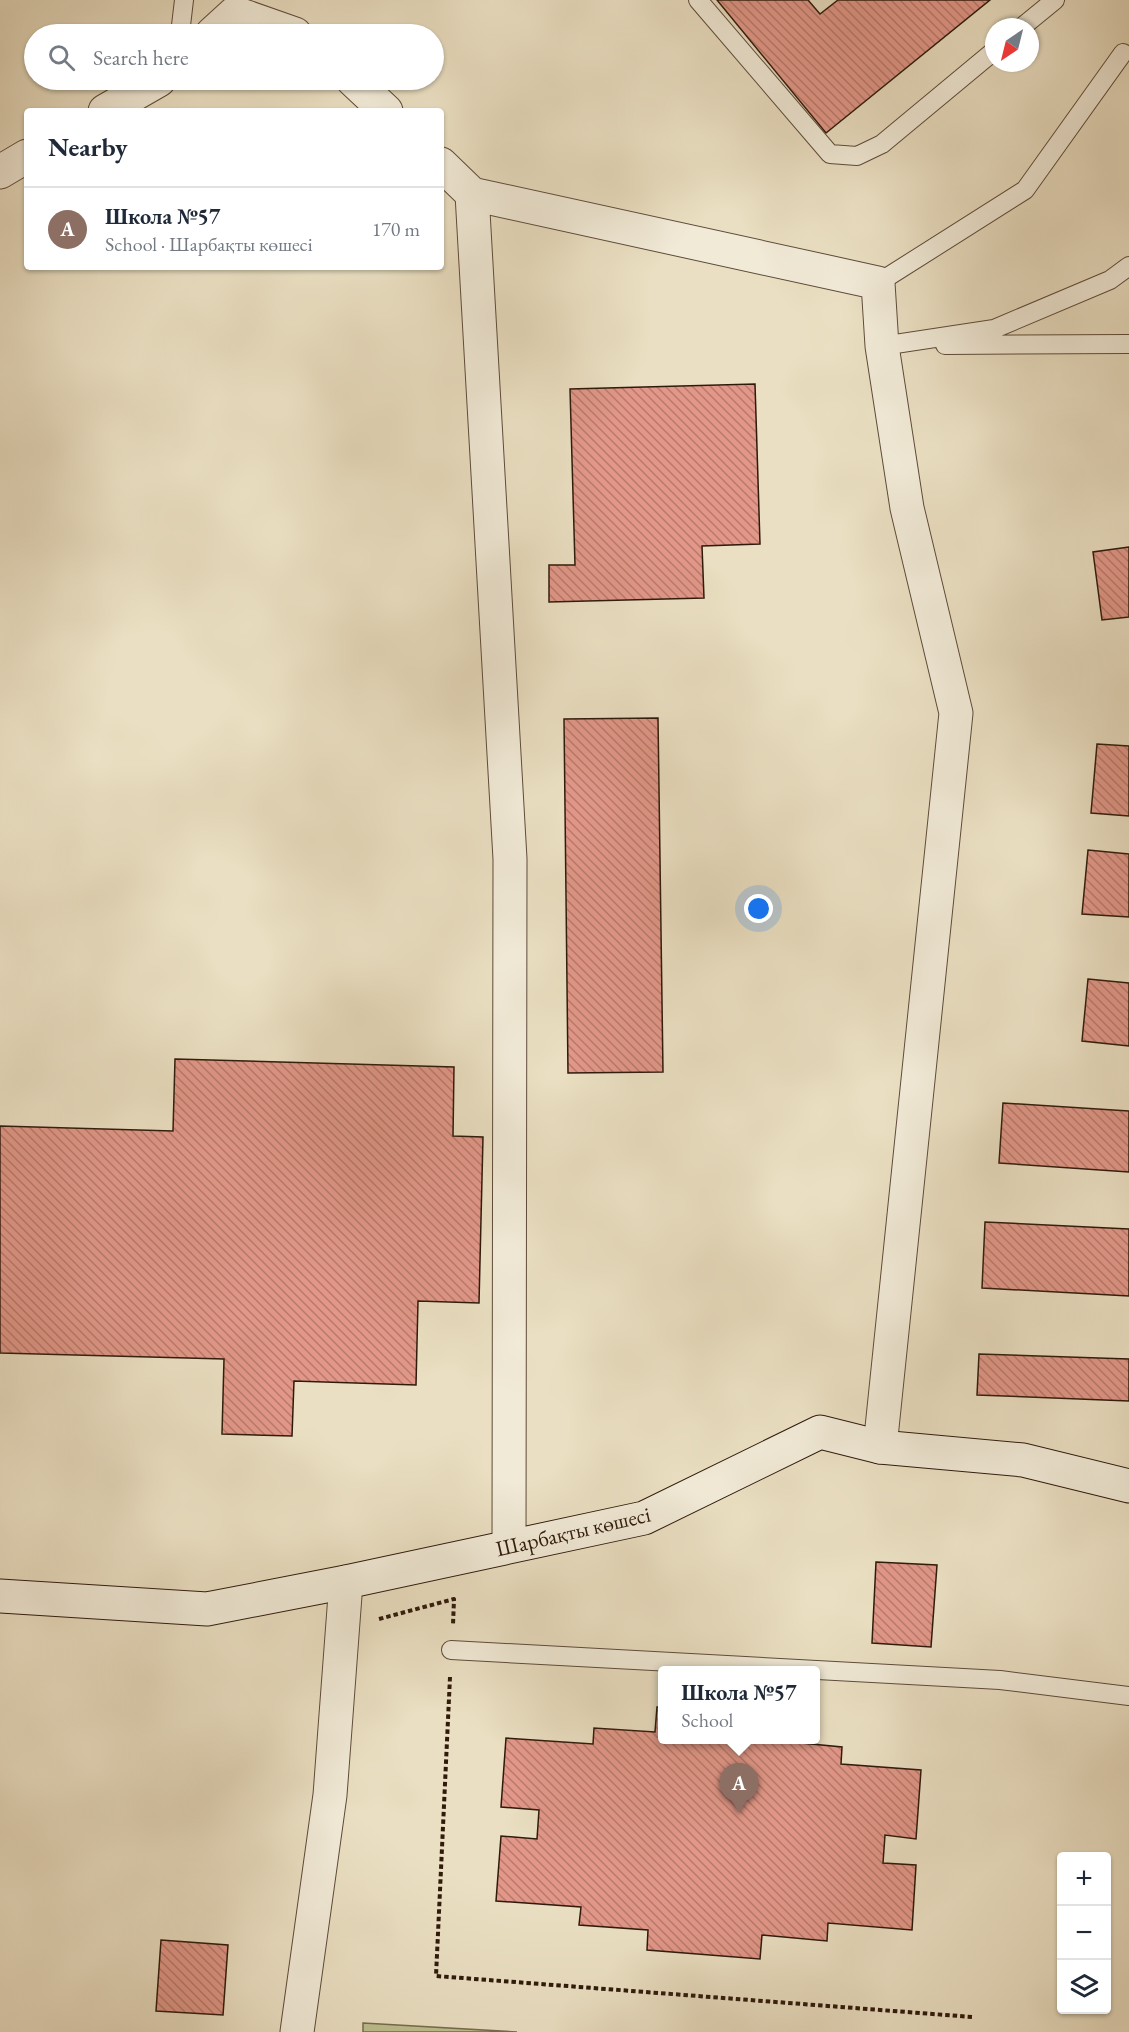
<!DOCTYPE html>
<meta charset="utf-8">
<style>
body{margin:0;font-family:"EB Garamond",serif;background:#f6f6f7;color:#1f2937}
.controls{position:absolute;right:18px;bottom:18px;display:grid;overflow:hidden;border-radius:6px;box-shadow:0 2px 4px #0004}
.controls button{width:54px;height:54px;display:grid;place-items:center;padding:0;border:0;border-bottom:2px solid #e0e1e3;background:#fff;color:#1f2937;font:30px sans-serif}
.compass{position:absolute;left:985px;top:18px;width:54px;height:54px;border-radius:50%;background:#fff;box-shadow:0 2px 4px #0004;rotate:215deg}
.you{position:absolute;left:759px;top:909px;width:21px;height:21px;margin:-15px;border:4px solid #fff;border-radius:50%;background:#1a73e8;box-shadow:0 0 0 9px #1a73e833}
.badge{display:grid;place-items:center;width:39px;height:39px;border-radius:50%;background:#7c3aed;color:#fff;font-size:20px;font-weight:700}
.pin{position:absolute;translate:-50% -50px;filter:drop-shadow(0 2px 3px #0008)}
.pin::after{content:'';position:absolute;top:32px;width:21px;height:18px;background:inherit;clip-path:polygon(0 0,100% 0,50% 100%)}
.popup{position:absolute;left:658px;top:1666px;width:162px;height:78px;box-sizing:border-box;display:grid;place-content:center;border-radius:6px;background:#fff;filter:drop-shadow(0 2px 4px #0005);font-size:20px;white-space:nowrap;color:#747a83}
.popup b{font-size:22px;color:#1f2937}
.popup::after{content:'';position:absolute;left:50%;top:100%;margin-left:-12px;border:12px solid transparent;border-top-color:#fff}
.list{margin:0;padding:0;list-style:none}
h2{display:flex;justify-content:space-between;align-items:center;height:78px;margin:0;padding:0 24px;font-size:26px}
h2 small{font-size:20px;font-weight:400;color:#747a83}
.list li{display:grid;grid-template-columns:39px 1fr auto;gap:18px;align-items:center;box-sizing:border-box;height:84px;padding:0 24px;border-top:2px solid #e0e1e3}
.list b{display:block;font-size:22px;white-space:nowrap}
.list p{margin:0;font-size:20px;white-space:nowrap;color:#747a83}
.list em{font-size:20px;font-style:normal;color:#747a83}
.icon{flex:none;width:33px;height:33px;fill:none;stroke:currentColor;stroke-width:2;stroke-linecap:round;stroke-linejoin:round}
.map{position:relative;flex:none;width:1129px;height:2032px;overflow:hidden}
.search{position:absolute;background:#fff;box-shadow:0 2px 4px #0004;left:24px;top:24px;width:420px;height:66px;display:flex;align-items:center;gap:15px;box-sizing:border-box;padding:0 21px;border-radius:33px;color:#747a83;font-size:22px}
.panel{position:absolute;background:#fff;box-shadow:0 2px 4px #0004;left:24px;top:108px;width:420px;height:162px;border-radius:6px}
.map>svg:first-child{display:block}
</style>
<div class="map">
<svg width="1129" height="2032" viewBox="0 0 1129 2032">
<defs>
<pattern id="building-back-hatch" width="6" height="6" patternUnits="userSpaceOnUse" patternTransform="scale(1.5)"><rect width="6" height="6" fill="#e29788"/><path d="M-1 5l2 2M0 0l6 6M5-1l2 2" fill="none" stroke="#b87a6e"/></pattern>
</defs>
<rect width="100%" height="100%" fill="#eadfc2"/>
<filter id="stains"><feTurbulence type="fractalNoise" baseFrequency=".00333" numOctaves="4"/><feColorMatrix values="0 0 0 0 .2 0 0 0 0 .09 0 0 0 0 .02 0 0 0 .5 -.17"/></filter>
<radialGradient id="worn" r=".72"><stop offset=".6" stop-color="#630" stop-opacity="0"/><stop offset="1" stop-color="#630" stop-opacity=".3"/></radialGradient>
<path fill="#bdc08f" stroke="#766d4e" stroke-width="1.5" d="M 363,2023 L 517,2032 L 363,2032 Z"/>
<path fill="url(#building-back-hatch)" stroke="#2f1a0c" stroke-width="1.5" d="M 717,0 L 808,0 L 820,14 L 838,0 L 990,0 L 826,133 Z
M 755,384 L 760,544 L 702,546 L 704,598 L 549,602 L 549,565 L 575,565 L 570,389 Z
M 1129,547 L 1129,617 L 1102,620 L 1093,552 Z
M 658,718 L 663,1072 L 568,1073 L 564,719 Z
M 1097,744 L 1129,746 L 1129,816 L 1091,813 Z
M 1088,850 L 1129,854 L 1129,917 L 1082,914 Z
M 1088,979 L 1129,983 L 1129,1046 L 1082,1041 Z
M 175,1059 L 454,1067 L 453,1136 L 483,1137 L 479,1303 L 418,1301 L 416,1385 L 294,1381 L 292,1436 L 222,1434 L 224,1359 L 0,1353 L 0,1126 L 173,1131 Z
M 1003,1103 L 1129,1111 L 1129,1172 L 999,1163 Z
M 985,1222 L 1129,1229 L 1129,1296 L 982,1288 Z
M 979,1354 L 1129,1359 L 1129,1401 L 977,1395 Z
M 876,1562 L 937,1565 L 931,1647 L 872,1643 Z
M 657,1707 L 662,1707 L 662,1740 L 770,1740 L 842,1747 L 841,1764 L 921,1770 L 916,1839 L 885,1835 L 883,1863 L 916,1865 L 912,1930 L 828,1923 L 827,1941 L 762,1935 L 760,1959 L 647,1950 L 648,1930 L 579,1925 L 581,1907 L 496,1901 L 501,1836 L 537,1839 L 539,1810 L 501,1807 L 506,1738 L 593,1744 L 594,1728 L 655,1732 Z
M 161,1940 L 228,1945 L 223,2015 L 156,2011 Z"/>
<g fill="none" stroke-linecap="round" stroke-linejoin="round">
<defs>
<path id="lane" d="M 698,0 L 830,154 L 857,156 L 882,144 L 994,51
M 1022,27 L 1055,0
M 180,34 L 184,0
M 878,283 L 1025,190 L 1123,53
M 945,345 L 1129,344
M 882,346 L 994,329 L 1110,280 L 1129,266
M 451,1650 L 1000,1680 L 1129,1696"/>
<path id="street" d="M 212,34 L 235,13 L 295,34
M 353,80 L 386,111
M 105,111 L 159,80
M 441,164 L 472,194
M 0,172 L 27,156
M 509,1546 L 510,859 L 472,194 L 878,283 L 882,346 L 907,508 L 956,713 L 880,1447
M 297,2032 L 330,1795 L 346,1582"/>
<path id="secondary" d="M 0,1596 L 207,1609 L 346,1582 L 644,1518 L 820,1432 L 880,1447 L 1023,1460 L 1129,1486"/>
</defs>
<use href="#lane" stroke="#5e4b3a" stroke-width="20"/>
<use href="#street" stroke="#5e4b3a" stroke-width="35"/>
<use href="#secondary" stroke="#2f1a0c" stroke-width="35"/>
<path stroke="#2f1a0c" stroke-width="4" stroke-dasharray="4.5 3" stroke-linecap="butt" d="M 379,1619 L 454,1599 L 453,1625
M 450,1677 L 436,1976 L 972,2017"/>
<use href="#lane" stroke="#f1ead7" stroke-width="18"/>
<use href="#street" stroke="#f1ead7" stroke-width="33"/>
<use href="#secondary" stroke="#f1ead7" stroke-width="33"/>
</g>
<g text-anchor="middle" stroke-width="5" stroke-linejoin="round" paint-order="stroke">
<g font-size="22" fill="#2f1a0c" stroke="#f1ead7">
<text transform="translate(573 1531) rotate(-13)" y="8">Шарбақты көшесі</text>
</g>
</g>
<rect width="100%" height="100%" filter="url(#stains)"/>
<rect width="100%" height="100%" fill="url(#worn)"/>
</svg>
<div class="controls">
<button>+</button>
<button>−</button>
<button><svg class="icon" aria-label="layers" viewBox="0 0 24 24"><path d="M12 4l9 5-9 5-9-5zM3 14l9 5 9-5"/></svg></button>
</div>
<svg class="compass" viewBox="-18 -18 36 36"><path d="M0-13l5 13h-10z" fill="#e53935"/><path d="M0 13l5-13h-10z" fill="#747a83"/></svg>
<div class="you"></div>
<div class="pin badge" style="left:739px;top:1813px;background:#8d6e63">A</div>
<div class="popup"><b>Школа №57</b>School</div>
<div class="search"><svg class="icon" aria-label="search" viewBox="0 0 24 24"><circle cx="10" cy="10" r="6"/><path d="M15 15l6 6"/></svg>Search here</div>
<section class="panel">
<h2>Nearby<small></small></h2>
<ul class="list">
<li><span class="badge" style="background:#8d6e63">A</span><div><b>Школа №57</b><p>School · Шарбақты көшесі</p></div><em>170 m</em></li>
</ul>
</section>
</div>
